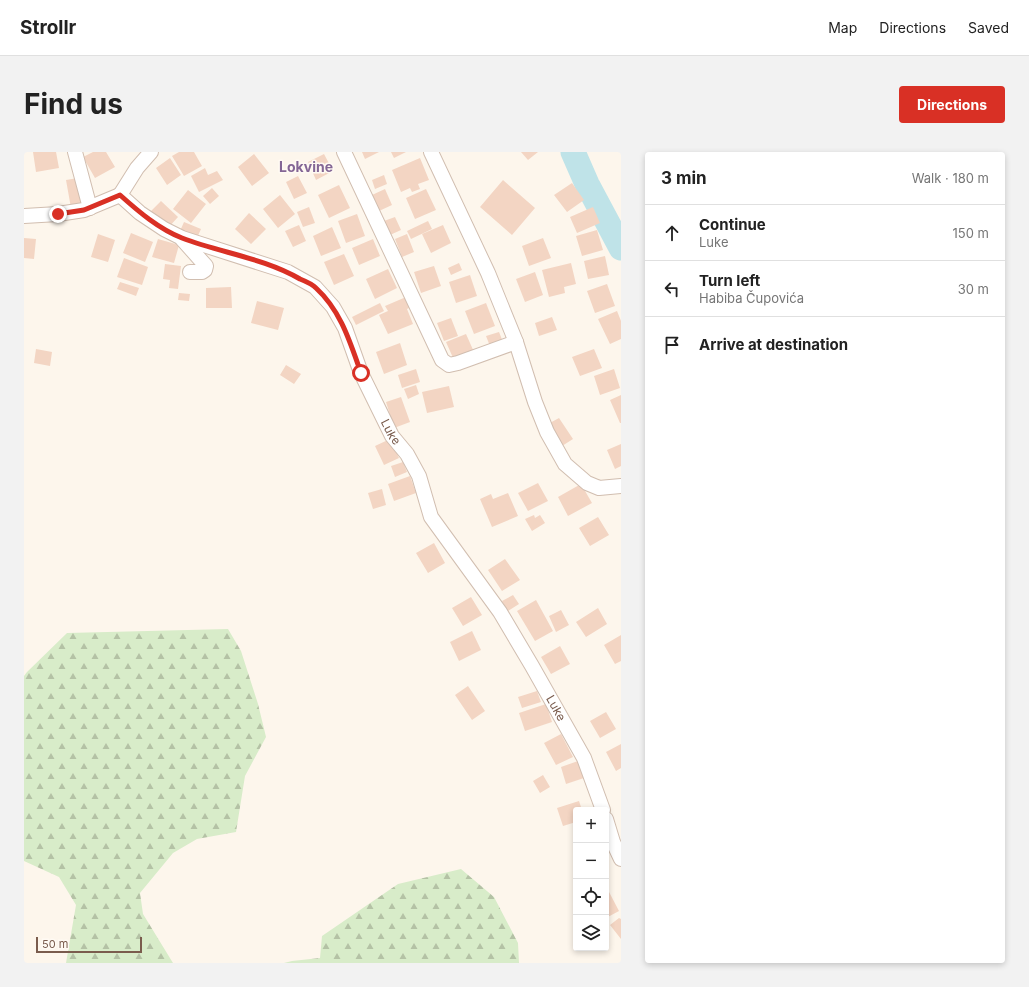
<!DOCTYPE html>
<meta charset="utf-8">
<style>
body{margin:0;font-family:Inter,sans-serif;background:#f2f2f2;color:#222}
.controls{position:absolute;right:12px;bottom:12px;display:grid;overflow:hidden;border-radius:4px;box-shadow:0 2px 6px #0003}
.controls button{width:36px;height:36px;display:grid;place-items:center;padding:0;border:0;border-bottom:1px solid #e0e0e0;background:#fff;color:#222;font:20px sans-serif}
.scale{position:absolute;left:12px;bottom:10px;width:106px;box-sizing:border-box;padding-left:4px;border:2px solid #7a5c4d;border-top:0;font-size:11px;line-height:14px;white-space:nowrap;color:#7a5c4d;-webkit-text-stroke:3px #fffaf3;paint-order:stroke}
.stop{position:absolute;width:12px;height:12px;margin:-9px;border:3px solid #d93025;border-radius:50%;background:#fff}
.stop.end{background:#d93025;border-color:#fff;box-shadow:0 1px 4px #0008}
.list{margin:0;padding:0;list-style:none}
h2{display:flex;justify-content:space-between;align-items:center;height:52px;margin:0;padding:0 16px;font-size:17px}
h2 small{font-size:13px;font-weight:400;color:#767676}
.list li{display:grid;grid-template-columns:26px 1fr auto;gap:12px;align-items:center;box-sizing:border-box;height:56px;padding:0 16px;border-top:1px solid #e0e0e0}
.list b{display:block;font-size:15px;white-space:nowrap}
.list p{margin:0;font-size:13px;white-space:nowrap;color:#767676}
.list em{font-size:13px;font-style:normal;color:#767676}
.icon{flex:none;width:22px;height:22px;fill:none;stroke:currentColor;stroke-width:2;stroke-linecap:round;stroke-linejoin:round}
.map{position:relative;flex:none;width:597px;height:811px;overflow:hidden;border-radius:4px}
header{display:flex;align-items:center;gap:24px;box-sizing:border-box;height:56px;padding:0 20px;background:#fff;border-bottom:1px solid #e0e0e0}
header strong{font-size:19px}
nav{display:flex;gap:22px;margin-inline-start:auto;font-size:14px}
.intro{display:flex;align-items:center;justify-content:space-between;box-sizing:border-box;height:96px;padding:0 24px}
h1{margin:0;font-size:28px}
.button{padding:10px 18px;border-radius:4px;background:#d93025;color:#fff;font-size:14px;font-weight:700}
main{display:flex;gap:24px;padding:0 24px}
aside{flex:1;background:#fff;border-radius:4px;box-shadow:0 2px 6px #0003}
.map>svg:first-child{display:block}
</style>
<header>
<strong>Strollr</strong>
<nav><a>Map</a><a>Directions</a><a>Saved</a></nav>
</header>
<div class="intro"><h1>Find us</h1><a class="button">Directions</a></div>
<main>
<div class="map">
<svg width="597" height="811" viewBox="0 0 597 811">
<defs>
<pattern id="forest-firs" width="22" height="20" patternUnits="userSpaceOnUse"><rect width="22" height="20" fill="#d8ecc9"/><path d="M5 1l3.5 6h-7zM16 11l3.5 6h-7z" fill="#b4c2a5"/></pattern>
</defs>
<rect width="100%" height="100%" fill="#fdf6ec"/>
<path fill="url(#forest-firs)" d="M 204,477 L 217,499 L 234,552 L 242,585 L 221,624 L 212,680 L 173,687 L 149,701 L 116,741 L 119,762 L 149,811 L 42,811 L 52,753 L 35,725 L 0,709 L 0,524 L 3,520 L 43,481 Z
M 437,717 L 470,745 L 494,791 L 495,811 L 260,811 L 268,809 L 296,806 L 298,784 L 374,732 Z"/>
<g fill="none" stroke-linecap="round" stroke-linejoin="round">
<path stroke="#bfe3e8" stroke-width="25" d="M 549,0 L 563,32 L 597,96"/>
</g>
<path fill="#f3d5c3" d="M 9,0 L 32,0 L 35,16 L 12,20 Z
M 69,0 L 82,0 L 91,15 L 71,26 L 59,5 Z
M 155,0 L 170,0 L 178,14 L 160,24 L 148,4 Z
M 338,0 L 355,0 L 341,7 Z
M 367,0 L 382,0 L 370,6 Z
M 497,0 L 514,0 L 504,8 Z
M 230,2 L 245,21 L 228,34 L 214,15 Z
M 300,2 L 309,19 L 292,28 L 284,10 Z
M 146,6 L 157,23 L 143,33 L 132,16 Z
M 396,6 L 405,28 L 394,32 L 396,37 L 388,40 L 386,36 L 377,40 L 368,18 Z
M 181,16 L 184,23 L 193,19 L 199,28 L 175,40 L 167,24 Z
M 360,23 L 363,32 L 351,37 L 348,28 Z
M 274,24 L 283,41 L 270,47 L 262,30 Z
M 54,26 L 59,54 L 47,56 L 42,28 Z
M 479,28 L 511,56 L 488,83 L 456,55 Z
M 548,31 L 560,48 L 543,60 L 530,43 Z
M 315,33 L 326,56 L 305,66 L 294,43 Z
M 188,36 L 195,44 L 186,52 L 179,44 Z
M 361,37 L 368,53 L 355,59 L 348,43 Z
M 402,37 L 412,58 L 391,67 L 382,46 Z
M 164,38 L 182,52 L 167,71 L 149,57 Z
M 256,43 L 271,62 L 254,76 L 239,57 Z
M 137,49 L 154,65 L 144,76 L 126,60 Z
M 285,55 L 291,71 L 279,75 L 273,60 Z
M 569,55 L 576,71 L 553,81 L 546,65 Z
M 225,61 L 242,77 L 227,92 L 211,77 Z
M 333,62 L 341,84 L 322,91 L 314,69 Z
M 371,65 L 377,78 L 366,83 L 360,69 Z
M 404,69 L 408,77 L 387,87 L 383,79 Z
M 160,70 L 177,77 L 173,86 L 156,79 Z
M 275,73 L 282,89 L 269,95 L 261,79 Z
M 419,73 L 427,91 L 407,101 L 398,82 Z
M 308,75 L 317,96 L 297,104 L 289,84 Z
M 573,78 L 579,98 L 558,104 L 552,84 Z
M 107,81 L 129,90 L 121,110 L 99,101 Z
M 74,82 L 91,88 L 84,110 L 67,105 Z
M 383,82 L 390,100 L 378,105 L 371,87 Z
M 0,86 L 12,87 L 10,107 L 0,106 Z
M 519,86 L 527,106 L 505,114 L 498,94 Z
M 134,87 L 155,93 L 150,111 L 128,105 Z
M 349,87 L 356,104 L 335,113 L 328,96 Z
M 320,102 L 330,124 L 310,133 L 300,110 Z
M 581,104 L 585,123 L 564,127 L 560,109 Z
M 100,106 L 124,115 L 118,133 L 93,125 Z
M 435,111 L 438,118 L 427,123 L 424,116 Z
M 547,111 L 552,132 L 540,135 L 541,141 L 525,145 L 518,118 Z
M 141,112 L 157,114 L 154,137 L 145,136 L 146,128 L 139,127 Z
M 410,114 L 417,134 L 397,141 L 390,120 Z
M 364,117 L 373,136 L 351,147 L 342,127 Z
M 511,120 L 519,143 L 501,150 L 492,127 Z
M 446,123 L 453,144 L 432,151 L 425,130 Z
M 96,130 L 115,136 L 112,144 L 93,137 Z
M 583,132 L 591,154 L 571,161 L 563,139 Z
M 207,135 L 208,156 L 182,156 L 182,136 Z
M 155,141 L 166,142 L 165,149 L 154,148 Z
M 382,145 L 387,155 L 383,157 L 389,172 L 364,182 L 355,163 L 364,159 L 361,154 Z
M 233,149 L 260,156 L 254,178 L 227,171 Z
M 356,151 L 360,159 L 332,173 L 328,165 Z
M 462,151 L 471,174 L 450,182 L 441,159 Z
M 593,159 L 597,169 L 597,187 L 586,192 L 574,167 Z
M 528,165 L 533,178 L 515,184 L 511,171 Z
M 427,166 L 434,184 L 420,189 L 413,171 Z
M 475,180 L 479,190 L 466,194 L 462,184 Z
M 442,182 L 450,200 L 430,208 L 422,190 Z
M 376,191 L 383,213 L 360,222 L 352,200 Z
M 12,197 L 28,200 L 26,214 L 10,211 Z
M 570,197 L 578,216 L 556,224 L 548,205 Z
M 262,213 L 277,222 L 270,232 L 256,223 Z
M 392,217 L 396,230 L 378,236 L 374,223 Z
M 590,217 L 596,236 L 576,243 L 570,224 Z
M 392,233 L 395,242 L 384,247 L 380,237 Z
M 425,234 L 430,255 L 403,261 L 398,240 Z
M 597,243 L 597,271 L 596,271 L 586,248 Z
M 377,245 L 386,270 L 370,276 L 362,250 Z
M 535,266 L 549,287 L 538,294 L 524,272 Z
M 366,287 L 375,306 L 360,313 L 351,294 Z
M 597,292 L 597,314 L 591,317 L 583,298 Z
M 379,310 L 383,320 L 371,325 L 367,314 Z
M 386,324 L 392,341 L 370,349 L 364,332 Z
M 514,331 L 524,349 L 504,359 L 494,341 Z
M 557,332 L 568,351 L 544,364 L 534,345 Z
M 358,337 L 362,353 L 349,357 L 344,341 Z
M 484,341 L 494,364 L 468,375 L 456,347 L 467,342 L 469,347 Z
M 510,363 L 511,366 L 516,363 L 521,371 L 508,379 L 501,367 Z
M 574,365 L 585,383 L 566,394 L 555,376 Z
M 410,391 L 421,411 L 404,421 L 392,401 Z
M 481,407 L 496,428 L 478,439 L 464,418 Z
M 489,443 L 495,452 L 484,459 L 478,449 Z
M 447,445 L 458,463 L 439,474 L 428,456 Z
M 512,448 L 529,479 L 511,489 L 493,459 Z
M 574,456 L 583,472 L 562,485 L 552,470 Z
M 537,458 L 545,473 L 532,480 L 525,464 Z
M 448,479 L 457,498 L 435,509 L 426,490 Z
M 597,483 L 597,509 L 591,512 L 580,493 Z
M 536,494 L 546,512 L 527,522 L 517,505 Z
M 444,534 L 461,559 L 448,568 L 431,543 Z
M 513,539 L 517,550 L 498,556 L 494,545 Z
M 522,552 L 528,570 L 501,579 L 495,561 Z
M 582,560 L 592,577 L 576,586 L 566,569 Z
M 537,582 L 549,605 L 532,613 L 520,591 Z
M 597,592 L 597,616 L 592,619 L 582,600 Z
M 554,609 L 563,625 L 542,632 L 537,615 Z
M 519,623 L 526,635 L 516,641 L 509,629 Z
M 555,649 L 558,658 L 552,658 L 552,670 L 539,674 L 533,656 Z
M 584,738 L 595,759 L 582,766 L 582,739 Z
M 595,766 L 597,767 L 597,787 L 586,773 Z"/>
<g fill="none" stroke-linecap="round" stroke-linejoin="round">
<defs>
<g id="minor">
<path d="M 51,0 L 66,56"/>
<path d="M 320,0 L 418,208 L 425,213 L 434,211 L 492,190"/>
<path d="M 407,0 L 464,121 L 492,190 L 511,250 L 523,280 L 541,312 L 563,331 L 575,336 L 597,334"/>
<path id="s1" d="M 96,43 L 116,61 L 140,77 L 158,86 L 264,120 L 291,135 L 309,155 L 321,176 L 337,221 L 368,284 L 383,302 L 395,324 L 407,365 L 476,460 L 508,514 L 560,606 L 579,658"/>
<path d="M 96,43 L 113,16 L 127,0"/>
<path d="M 0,64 L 34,62 L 60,58 L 96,43"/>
<path d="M 158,87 L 182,114 L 181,118 L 178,120 L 166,120"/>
<path d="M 582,667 L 589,690 L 597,707"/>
</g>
</defs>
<use href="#minor" stroke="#d1beb0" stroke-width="16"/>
<use href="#minor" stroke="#fff" stroke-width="14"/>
</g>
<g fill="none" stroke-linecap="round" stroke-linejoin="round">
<path stroke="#d93025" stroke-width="5" d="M 34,62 L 60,58 L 96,43 C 115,60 135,77 158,86 C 197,101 240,106 276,127 C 281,129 288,132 292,136 C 317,159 326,190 337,221"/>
</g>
<g text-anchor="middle" stroke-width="3" stroke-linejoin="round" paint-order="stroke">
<g font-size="12" fill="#7a5c4d" stroke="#fffaf3">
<text dy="4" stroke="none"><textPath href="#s1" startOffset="383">Luke</textPath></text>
<text dy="4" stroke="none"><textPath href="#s1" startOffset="707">Luke</textPath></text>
</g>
<g font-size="14" font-weight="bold" fill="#846695" stroke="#fffaf3">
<text x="282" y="20">Lokvine</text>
</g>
</g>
</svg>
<div class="controls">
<button>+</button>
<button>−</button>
<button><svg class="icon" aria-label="locate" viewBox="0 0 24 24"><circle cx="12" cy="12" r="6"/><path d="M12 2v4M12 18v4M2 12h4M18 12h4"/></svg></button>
<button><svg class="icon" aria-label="layers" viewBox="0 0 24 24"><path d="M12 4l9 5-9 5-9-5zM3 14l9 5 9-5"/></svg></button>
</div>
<div class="scale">50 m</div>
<div class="stop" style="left:337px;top:221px"></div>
<div class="stop end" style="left:34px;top:62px"></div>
</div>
<aside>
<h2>3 min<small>Walk · 180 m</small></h2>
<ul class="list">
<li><svg class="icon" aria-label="ahead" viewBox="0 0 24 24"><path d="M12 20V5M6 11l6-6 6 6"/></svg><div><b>Continue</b><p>Luke</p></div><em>150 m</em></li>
<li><svg class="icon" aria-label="left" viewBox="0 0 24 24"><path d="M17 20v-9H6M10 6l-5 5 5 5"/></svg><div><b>Turn left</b><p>Habiba Čupovića</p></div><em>30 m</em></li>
<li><svg class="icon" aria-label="arrive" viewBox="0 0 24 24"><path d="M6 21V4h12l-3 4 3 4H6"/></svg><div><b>Arrive at destination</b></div></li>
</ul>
</aside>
</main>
